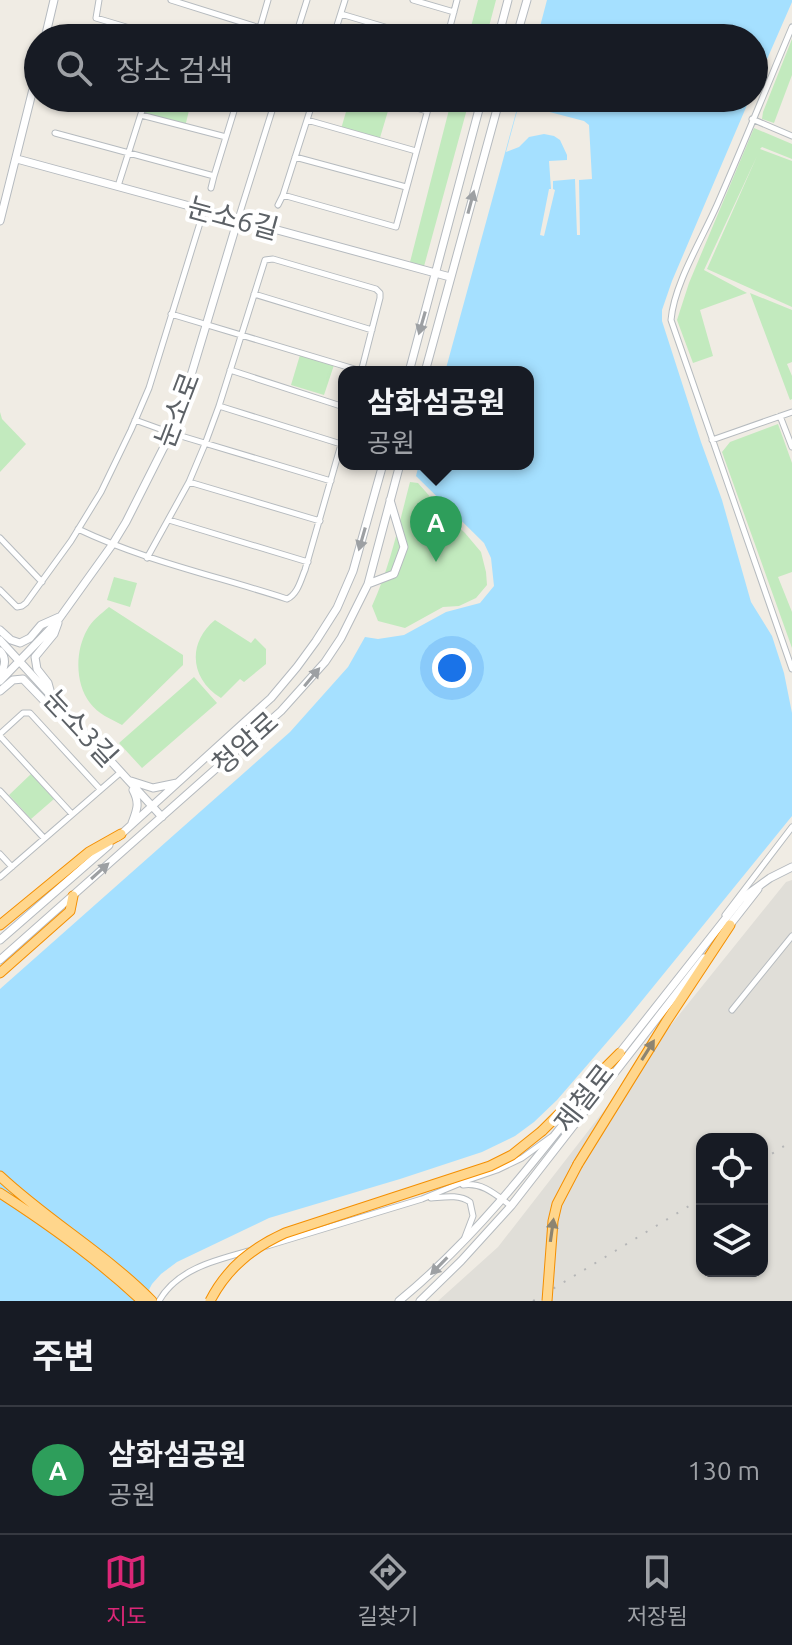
<!DOCTYPE html>
<html lang="ko">
<meta charset="utf-8">
<style>
body{margin:0;font-family:Ubuntu,"Noto Sans KR",sans-serif;background:#242831;color:#f1f3f6}
.controls{position:absolute;right:24px;bottom:24px;display:grid;overflow:hidden;border-radius:16px;box-shadow:0 2px 6px #0004}
.controls button{width:72px;height:72px;display:grid;place-items:center;padding:0;border:0;border-bottom:2px solid #363941;background:#171b24;color:#f1f3f6;font:40px sans-serif}
.you{position:absolute;left:452px;top:668px;width:28px;height:28px;margin:-20px;border:6px solid #fff;border-radius:50%;background:#1a73e8;box-shadow:0 0 0 12px #1a73e833}
.badge{display:grid;place-items:center;width:52px;height:52px;border-radius:50%;background:#db2777;color:#fff;font-size:26px;font-weight:700}
.pin{position:absolute;translate:-50% -66px;filter:drop-shadow(0 2px 4px #0008)}
.pin::after{content:'';position:absolute;top:42px;width:28px;height:24px;background:inherit;clip-path:polygon(0 0,100% 0,50% 100%)}
.popup{position:absolute;left:338px;top:366px;width:196px;height:104px;box-sizing:border-box;display:grid;place-content:center;border-radius:16px;background:#171b24;filter:drop-shadow(0 2px 6px #0005);font-size:26px;white-space:nowrap;color:#9ea1a6}
.popup b{font-size:30px;color:#f1f3f6}
.popup::after{content:'';position:absolute;left:50%;top:100%;margin-left:-16px;border:16px solid transparent;border-top-color:#171b24}
.list{margin:0;padding:0;list-style:none}
h2{display:flex;justify-content:space-between;align-items:center;height:104px;margin:0;padding:0 32px;font-size:34px}
h2 small{font-size:26px;font-weight:400;color:#9ea1a6}
.list li{display:grid;grid-template-columns:52px 1fr auto;gap:24px;align-items:center;box-sizing:border-box;height:128px;padding:0 32px;border-top:2px solid #363941}
.list b{display:block;font-size:30px;white-space:nowrap}
.list p{margin:0;font-size:26px;white-space:nowrap;color:#9ea1a6}
.list em{font-size:26px;font-style:normal;color:#9ea1a6}
.icon{flex:none;width:44px;height:44px;fill:none;stroke:currentColor;stroke-width:2;stroke-linecap:round;stroke-linejoin:round}
.map{position:relative;flex:none;width:792px;height:1301px;overflow:hidden}
.search{position:absolute;background:#171b24;box-shadow:0 2px 6px #0004;left:24px;right:24px;top:24px;height:88px;display:flex;align-items:center;gap:20px;box-sizing:border-box;padding:0 28px;border-radius:44px;color:#9ea1a6;font-size:30px}
.sheet{height:232px;background:#171b24}
nav{display:flex;justify-content:space-around;align-items:center;box-sizing:border-box;height:112px;border-top:2px solid #363941;background:#171b24;font-size:22px;color:#9ea1a6}
nav a{display:grid;justify-items:center;gap:4px}
nav .on{color:#db2777}
.map>svg:first-child{display:block}
</style>
<div class="map">
<svg width="792" height="1301" viewBox="0 0 792 1301">
<rect width="100%" height="100%" fill="#f0ece4"/>
<path fill="#e0ded8" fill-rule="evenodd" d="M 792,880 L 792,1301 L 438,1301 L 498,1247 L 658,1041 L 786,882 ZM 702,1139 L 762,1139 L 762,1271 L 702,1271 Z"/>
<path fill="#c2eabe" d="M 478,0 L 496,0 L 486,38 L 468,38 Z
M 792,39 L 792,75 L 774,123 L 762,119 L 763,112 Z
M 146,98 L 192,98 L 185,127 L 141,115 Z
M 350,98 L 380,98 L 391,101 L 379,141 L 341,129 Z
M 452,98 L 470,98 L 423,270 L 409,266 Z
M 754,128 L 792,144 L 792,159 L 762,147 L 760,149 L 792,161 L 792,307 L 707,269 L 757,156 L 704,270 L 747,293 L 700,310 L 713,356 L 693,363 L 677,320 L 689,283 Z
M 750,293 L 792,310 L 792,362 L 787,364 L 792,376 L 792,399 L 790,400 Z
M 300,355 L 334,365 L 324,395 L 291,385 Z
M 0,412 L 2,419 L 26,444 L 0,472 Z
M 778,424 L 792,463 L 792,572 L 778,577 L 792,612 L 792,648 L 722,452 L 730,442 Z
M 410,482 L 418,483 L 448,517 L 465,533 L 481,552 L 486,572 L 487,585 L 476,598 L 459,606 L 443,607 L 405,628 L 378,621 L 372,606 C 390,567 399,524 410,482 Z
M 114,577 L 137,583 L 130,607 L 107,600 Z
M 109,607 L 183,655 L 183,665 L 122,725 C 111,719 98,714 90,703 C 75,684 75,651 87,630 C 92,620 101,614 109,607 Z
M 215,620 L 251,643 L 255,638 L 266,649 L 266,664 L 244,682 L 240,679 L 221,698 C 190,679 187,643 215,620 Z
M 194,677 L 217,703 L 142,768 L 119,743 Z
M 31,774 L 54,799 L 31,819 L 9,795 Z"/>
<path fill="#a5e0ff" d="M 547,0 L 792,0 L 792,2 L 754,89 L 754,38 L 537,38 Z
M 520,98 L 750,98 L 672,281 L 662,310 L 662,321 L 701,442 L 722,500 L 751,602 L 772,636 L 784,673 L 792,713 L 792,816 L 627,1019 L 557,1100 L 534,1122 L 515,1136 L 482,1152 L 400,1179 L 269,1218 L 177,1262 L 161,1274 L 152,1284 L 143,1301 L 0,1301 L 0,989 L 290,732 L 348,667 L 365,637 L 378,639 L 404,635 L 446,612 L 480,603 L 494,586 L 491,558 L 484,543 L 416,476 L 419,464 L 528,464 L 528,372 L 445,372 Z"/>
<path fill="#f0ece4" d="M 519,104 L 584,121 L 589,125 L 592,179 L 579,180 L 580,235 L 577,235 L 575,179 L 553,181 L 553,189 L 555,190 L 544,236 L 540,235 L 549,189 L 551,189 L 549,161 L 567,160 L 567,155 L 560,140 L 554,136 L 544,134 L 529,137 L 519,147 L 506,152 Z"/>
<g fill="none" stroke-linecap="round" stroke-linejoin="round">
<defs>
<path id="street" d="M 99,0 L 96,18 L 163,38
M 171,0 L 260,28
M 413,0 L 454,12
M 341,14 L 422,38
M 792,27 C 767,86 743,146 717,205 C 702,239 674,284 671,320 L 792,669
M 257,38 L 268,0
M 295,38 L 307,0
M 333,38 L 345,0
M 447,38 L 457,0
M 229,98 L 237,100
M 381,98 L 427,111
M 141,115 L 226,137
M 752,119 L 792,136
M 307,120 L 416,151
M 55,133 L 214,176 L 238,98
M 295,157 L 406,187
M 118,186 L 146,98
M 211,188 L 214,176
M 283,195 L 396,227 L 431,98
M 278,205 L 283,195 L 314,98
M 238,219 L 276,98
M 254,294 L 372,330
M 171,314 L 361,371
M 230,370 L 344,407
M 219,406 L 341,444
M 780,416 L 792,447
M 135,420 L 171,433 L 331,481
M 712,440 L 792,412
M 189,482 L 320,521
M 169,520 L 308,562
M 78,529 C 145,561 217,576 287,599 C 298,594 301,579 305,570 L 344,434
M 0,538 L 42,582
M 147,558 L 189,482 L 205,444 L 219,406 L 265,260 L 273,259 L 376,289 L 380,293 L 380,298 L 361,372
M 0,590 L 17,607 L 22,606 L 26,603 L 71,541 L 101,492 L 131,430 L 149,388 L 204,210
M 0,734 L 23,713 L 30,713 L 100,789
M 0,736 L 72,814
M 0,791 L 44,838
M 0,854 L 12,867
M 0,877 L 121,772
M 725,915 L 792,827
M 732,1010 L 792,936
M 463,1185 C 483,1182 496,1195 511,1206
M 431,1198 C 444,1197 459,1194 470,1202 L 473,1216 L 465,1237
M 267,1246 L 422,1199 L 468,1180 L 497,1170 L 522,1158 L 551,1137
M 159,1301 C 177,1269 216,1260 249,1251"/>
<path id="secondary" d="M 45,38 L 54,0
M 498,38 L 508,0
M 516,38 L 527,0
M 17,159 L 450,277
M 0,221 L 38,69
M 409,372 L 482,98
M 425,372 L 500,98
M 368,584 L 394,574 L 404,547 L 390,500
M 0,630 L 11,640 L 20,643 L 30,638 L 41,625 L 59,617
M 0,640 L 162,817
M 0,651 C 6,657 6,666 0,673
M 0,681 L 56,623 L 112,545 L 126,522 L 171,433 L 183,402 L 238,219
M 0,691 L 13,680 L 23,679 L 50,707 L 67,717
M 51,694 L 48,683 L 37,669 L 35,657 L 54,634 L 58,623
M 131,781 L 153,788 L 177,783
M 132,823 C 137,810 140,803 133,790
M 118,837 L 271,698 L 297,667 L 316,641 L 337,608 L 353,571 L 383,464
M 729,926 L 758,889
M 0,940 L 109,845
M 0,960 L 281,711 L 325,662 L 341,638 L 368,584 L 400,464
M 618,1055 L 741,899 L 770,878 L 792,867
M 399,1301 C 476,1238 537,1158 598,1080
M 420,1301 L 461,1261 L 511,1206 L 704,958"/>
<path id="highway" d="M 0,925 L 89,852 L 121,834
M 0,973 L 70,911 L 73,896
M 542,1131 L 620,1053
M 578,1164 L 666,1022 L 730,925
M 0,1176 C 48,1221 106,1254 152,1301
M 0,1193 C 48,1224 101,1262 142,1301"/>
</defs>
<use href="#street" stroke="#b6bbbf" stroke-width="7"/>
<use href="#secondary" stroke="#b5babf" stroke-width="9"/>
<use href="#highway" stroke="#f48f00" stroke-width="11"/>
<use href="#street" stroke="#fff" stroke-width="5"/>
<use href="#secondary" stroke="#fff" stroke-width="7"/>
<use href="#highway" stroke="#ffd68c" stroke-width="9"/>
<path stroke="#b5b6b7" stroke-width="2" stroke-dasharray="2 10" stroke-linecap="butt" d="M 762,1160 L 792,1141
M 533,1301 L 702,1198"/>
<defs>
<path id="highway-bridge" d="M 210,1301 C 227,1268 252,1248 285,1233 L 490,1166 L 512,1155 L 542,1131
M 547,1301 L 553,1221 L 557,1204 L 578,1164"/>
</defs>
<use href="#highway-bridge" stroke="#f48f00" stroke-width="11" stroke-linecap="butt"/>
<use href="#highway-bridge" stroke="#ffd68c" stroke-width="9"/>
</g>
<defs><path id="oneway-solid" d="M-6-.8H1V-3.2L6.5 0L1 3.2V.8H-6Z" transform="scale(2)"/></defs>
<g fill="#9da0a3">
<use href="#oneway-solid" transform="translate(471 202) rotate(-75)"/>
<use href="#oneway-solid" transform="translate(422 323) rotate(106)"/>
<use href="#oneway-solid" transform="translate(362 539) rotate(106)"/>
<use href="#oneway-solid" transform="translate(312 677) rotate(-50)"/>
<use href="#oneway-solid" transform="translate(100 871) rotate(-42)"/>
<use href="#oneway-solid" transform="translate(439 1266) rotate(134)"/>
</g>
<g fill="#8d8471">
<use href="#oneway-solid" transform="translate(648 1050) rotate(-58)"/>
<use href="#oneway-solid" transform="translate(552 1230) rotate(-82)"/>
</g>
<g text-anchor="middle" stroke-width="8" stroke-linejoin="round" paint-order="stroke">
<g font-size="28" fill="#5c6166" stroke="#fff">
<text transform="translate(233 218) rotate(15)" y="10">눈소6길</text>
<text transform="translate(177 410) rotate(-69)" y="10">눈소로</text>
<text transform="translate(81 728) rotate(47)" y="10">눈소3길</text>
<text transform="translate(245 743) rotate(-42)" y="10">청암로</text>
<text transform="translate(584 1098) rotate(-52)" y="10">제철로</text>
</g>
</g>
</svg>
<div class="controls">
<button><svg class="icon" aria-label="locate" viewBox="0 0 24 24"><circle cx="12" cy="12" r="6"/><path d="M12 2v4M12 18v4M2 12h4M18 12h4"/></svg></button>
<button><svg class="icon" aria-label="layers" viewBox="0 0 24 24"><path d="M12 4l9 5-9 5-9-5zM3 14l9 5 9-5"/></svg></button>
</div>
<div class="you"></div>
<div class="pin badge" style="left:436px;top:562px;background:#2e9e5b">A</div>
<div class="popup"><b>삼화섬공원</b>공원</div>
<div class="search"><svg class="icon" aria-label="search" viewBox="0 0 24 24"><circle cx="10" cy="10" r="6"/><path d="M15 15l6 6"/></svg>장소 검색</div>
</div>
<section class="sheet">
<h2>주변<small></small></h2>
<ul class="list">
<li><span class="badge" style="background:#2e9e5b">A</span><div><b>삼화섬공원</b><p>공원</p></div><em>130 m</em></li>
</ul>
</section>
<nav>
<a class="on"><svg class="icon" aria-label="map" viewBox="0 0 24 24"><path d="M3 6l6-2 6 2 6-2v14l-6 2-6-2-6 2zM9 4v14M15 6v14"/></svg>지도</a>
<a><svg class="icon" aria-label="directions" viewBox="0 0 24 24"><path d="M12 3l9 9-9 9-9-9zM9 14v-3h6M13 9l2 2-2 2"/></svg>길찾기</a>
<a><svg class="icon" aria-label="saved" viewBox="0 0 24 24"><path d="M7 4h10v16l-5-4-5 4z"/></svg>저장됨</a>
</nav>
